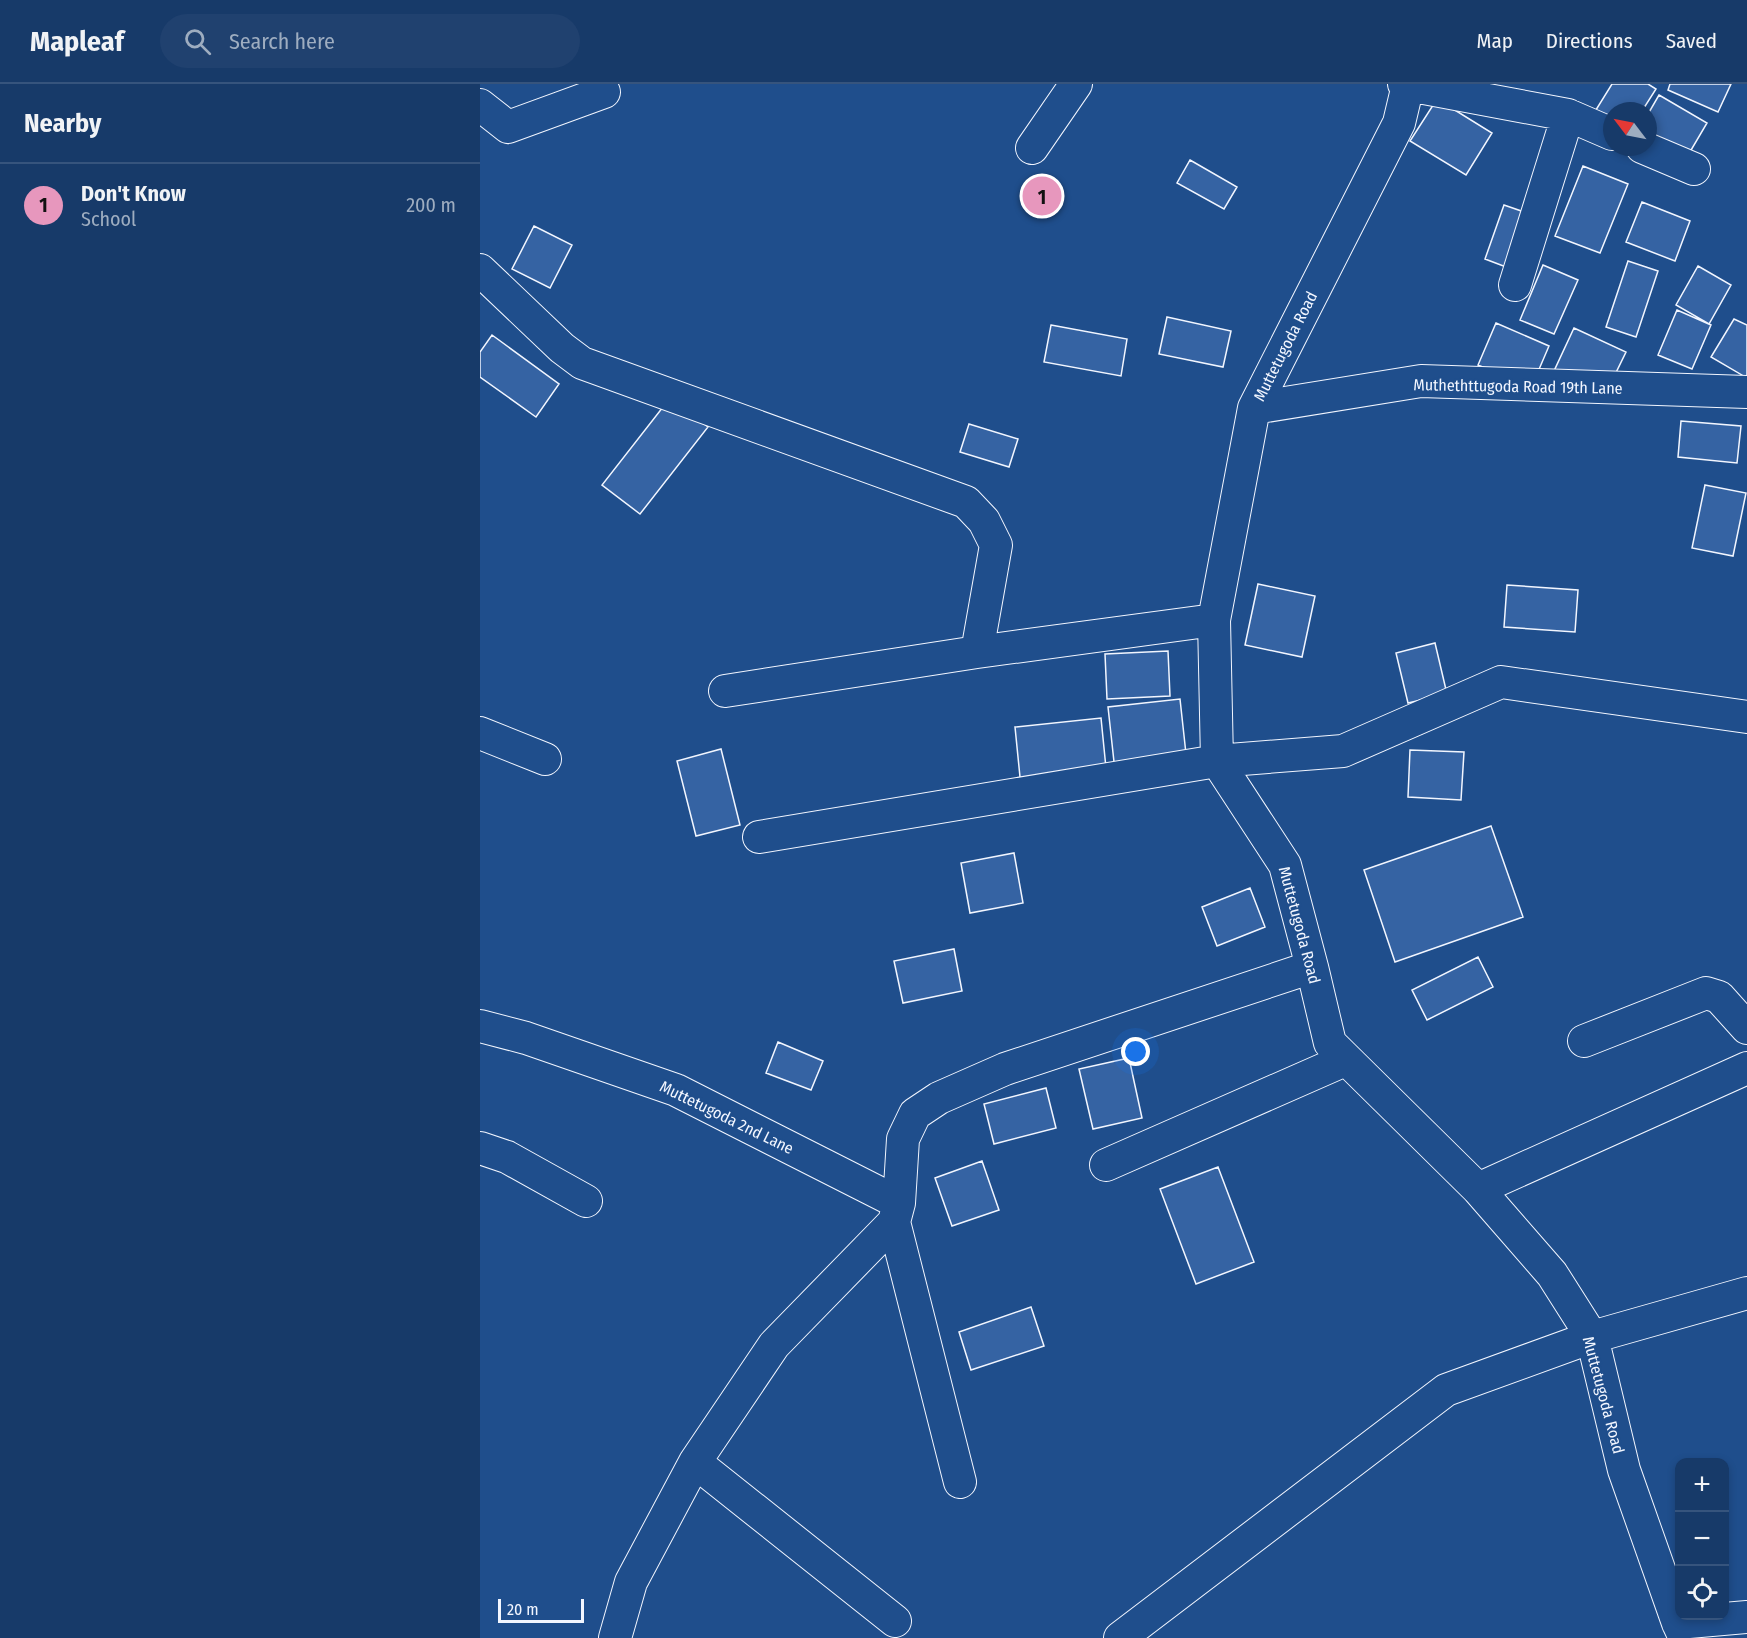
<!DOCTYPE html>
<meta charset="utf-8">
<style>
body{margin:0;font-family:"Fira Sans Condensed",sans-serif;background:#20416f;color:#f1f3f6}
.controls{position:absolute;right:18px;bottom:18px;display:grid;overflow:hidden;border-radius:12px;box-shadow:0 3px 9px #0003}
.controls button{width:54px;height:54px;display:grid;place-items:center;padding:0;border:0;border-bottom:2px solid #36547d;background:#173a69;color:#f1f3f6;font:30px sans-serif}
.compass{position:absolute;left:1123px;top:18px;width:54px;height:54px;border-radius:50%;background:#173a69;box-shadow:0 3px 9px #0003;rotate:302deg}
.scale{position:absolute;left:18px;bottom:15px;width:86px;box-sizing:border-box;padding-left:6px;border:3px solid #f2f6ff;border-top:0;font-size:16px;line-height:21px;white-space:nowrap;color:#f2f6ff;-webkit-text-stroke:4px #1f4e8c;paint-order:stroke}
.you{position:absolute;left:656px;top:968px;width:21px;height:21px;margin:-15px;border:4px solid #fff;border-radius:50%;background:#1a73e8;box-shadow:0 0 0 9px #1a73e833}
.badge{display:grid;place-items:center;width:39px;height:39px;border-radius:50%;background:#e797bd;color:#111;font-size:20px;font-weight:700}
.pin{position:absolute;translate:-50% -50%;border:3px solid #fff;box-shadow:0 2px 6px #0006}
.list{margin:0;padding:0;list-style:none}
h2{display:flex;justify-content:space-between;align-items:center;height:78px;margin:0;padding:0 24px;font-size:26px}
h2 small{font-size:20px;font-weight:400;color:#9eadc0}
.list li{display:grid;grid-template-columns:39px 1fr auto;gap:18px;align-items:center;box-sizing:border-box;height:84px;padding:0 24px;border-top:2px solid #36547d}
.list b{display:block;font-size:22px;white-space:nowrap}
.list p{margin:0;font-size:20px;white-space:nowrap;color:#9eadc0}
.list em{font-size:20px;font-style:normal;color:#9eadc0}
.icon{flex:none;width:33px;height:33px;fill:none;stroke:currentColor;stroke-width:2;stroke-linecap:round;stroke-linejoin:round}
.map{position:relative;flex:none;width:1267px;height:1554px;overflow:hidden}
header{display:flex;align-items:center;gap:36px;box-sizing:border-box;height:84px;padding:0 30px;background:#173a69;border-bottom:2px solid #36547d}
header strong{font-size:28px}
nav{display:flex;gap:33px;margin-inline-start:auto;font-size:21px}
.search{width:420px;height:54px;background:#20416f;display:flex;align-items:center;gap:15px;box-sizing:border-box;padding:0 21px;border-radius:33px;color:#9eadc0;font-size:22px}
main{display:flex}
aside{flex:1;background:#173a69}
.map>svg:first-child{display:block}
</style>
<header>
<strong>Mapleaf</strong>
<div class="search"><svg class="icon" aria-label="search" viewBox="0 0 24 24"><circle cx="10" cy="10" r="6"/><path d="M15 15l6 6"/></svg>Search here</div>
<nav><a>Map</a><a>Directions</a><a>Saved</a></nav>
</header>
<main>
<aside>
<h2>Nearby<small></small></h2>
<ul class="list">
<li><span class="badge">1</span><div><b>Don't Know</b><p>School</p></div><em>200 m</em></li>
</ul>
</aside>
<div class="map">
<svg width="1267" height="1554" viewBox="0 0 1267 1554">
<rect width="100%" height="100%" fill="#1f4e8c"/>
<path fill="#3563a3" stroke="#f2f6ff" stroke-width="1.5" d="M 1132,0 L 1168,0 L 1176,5 L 1162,27 L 1132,27 L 1132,40 L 1114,29 Z
M 1190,0 L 1251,0 L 1238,28 L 1188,6 Z
M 1179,11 L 1227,39 L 1207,73 L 1168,50 L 1168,30 Z
M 957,15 L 1012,49 L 986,91 L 930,57 Z
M 710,76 L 757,103 L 744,125 L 697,99 Z
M 1103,82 L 1148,100 L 1120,169 L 1075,152 Z
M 1162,118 L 1210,137 L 1195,177 L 1146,158 Z
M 1024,121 L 1053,131 L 1034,186 L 1005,175 Z
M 54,142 L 92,161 L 70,204 L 32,185 Z
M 1148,177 L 1178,187 L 1156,253 L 1126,243 Z
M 1063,181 L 1098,196 L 1074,250 L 1040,236 Z
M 1218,182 L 1251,201 L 1229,240 L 1196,221 Z
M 1197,226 L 1231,241 L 1212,285 L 1178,271 Z
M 687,233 L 751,247 L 743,283 L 679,270 Z
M 1254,235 L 1267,241 L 1267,294 L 1231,273 Z
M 1016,239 L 1069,262 L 1051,304 L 998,281 Z
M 571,241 L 647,255 L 641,292 L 564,278 Z
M 1094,244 L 1146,268 L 1125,311 L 1074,287 Z
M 12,251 L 79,300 L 56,333 L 0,293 L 0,268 Z
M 190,314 L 228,343 L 160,430 L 122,401 Z
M 1201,337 L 1261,342 L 1257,379 L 1198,373 Z
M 489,340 L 538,355 L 529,383 L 480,368 Z
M 1225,401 L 1266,409 L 1253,472 L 1212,464 Z
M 778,500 L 835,512 L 822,573 L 765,561 Z
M 1027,501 L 1098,506 L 1095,548 L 1024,543 Z
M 955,559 L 967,610 L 928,619 L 916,569 Z
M 688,567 L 690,612 L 627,615 L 625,570 Z
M 700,615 L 707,679 L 635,687 L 628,623 Z
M 621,634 L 627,694 L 541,703 L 535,643 Z
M 241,665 L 260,741 L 216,752 L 197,677 Z
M 930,666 L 984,668 L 981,716 L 928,713 Z
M 1011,742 L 1043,833 L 915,878 L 884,786 Z
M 534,769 L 543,819 L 490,829 L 481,779 Z
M 770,804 L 785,843 L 737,862 L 722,823 Z
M 474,865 L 482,907 L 423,919 L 414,877 Z
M 998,873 L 1013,903 L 947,936 L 932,906 Z
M 298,958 L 343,977 L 331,1006 L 286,989 Z
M 649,974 L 662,1034 L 613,1045 L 599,985 Z
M 566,1004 L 576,1044 L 514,1060 L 504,1020 Z
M 502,1077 L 519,1126 L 472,1142 L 455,1094 Z
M 738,1083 L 774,1178 L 716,1200 L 680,1105 Z
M 551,1223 L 564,1262 L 491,1286 L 479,1248 Z"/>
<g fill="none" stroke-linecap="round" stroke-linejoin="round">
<defs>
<path id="minor" d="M 924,0 L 928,1 L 919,39 L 774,324 L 734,536 L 737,677 L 805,781 L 832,883 L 850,959 L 998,1105 L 1072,1190 L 1112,1253 L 1144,1386 L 1198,1539 L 1205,1554
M 928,1 L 1088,31 L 1132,50
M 0,21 L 28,43 L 124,8
M 1162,63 L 1214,85
M 552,64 L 596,0
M 0,186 L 82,264 L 102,279 L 486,418 L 504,437 L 516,461 L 497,568
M 1035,201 L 1088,31
M 774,324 L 941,297 L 1267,308
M 245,607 L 497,568 L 734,536
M 0,649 L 65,675
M 279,753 L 737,677 L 863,667 L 1021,598 L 1267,633
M 0,942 L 46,954 L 196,1006 L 419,1119
M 1104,957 L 1226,909 L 1239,913 L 1267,944
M 0,1064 L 27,1073 L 106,1117
M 626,1081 L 865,976
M 998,1105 L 1267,984
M 414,1138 L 480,1398
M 215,1378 L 415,1537
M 1198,1539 L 1267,1533
M 135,1554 L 151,1498 L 215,1378 L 294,1261 L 414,1138 L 419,1119 L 423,1055 L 435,1030 L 459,1014 L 525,985 L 832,883
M 640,1554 L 966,1306 L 1112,1253 L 1267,1209"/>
</defs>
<use href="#minor" stroke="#f2f6ff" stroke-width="34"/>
<use href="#minor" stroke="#1f4e8c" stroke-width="32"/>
</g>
<g text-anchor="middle" stroke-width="4.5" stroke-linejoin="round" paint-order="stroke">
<g font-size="16" fill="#f2f6ff" stroke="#1f4e8c">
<text transform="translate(805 262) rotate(-63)" y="6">Muttetugoda Road</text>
<text transform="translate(1038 302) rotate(1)" y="6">Muthethttugoda Road 19th Lane</text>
<text transform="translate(820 841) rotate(75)" y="6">Muttetugoda Road</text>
<text transform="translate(247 1033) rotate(26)" y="6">Muttetugoda 2nd Lane</text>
<text transform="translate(1124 1311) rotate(75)" y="6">Muttetugoda Road</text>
</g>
</g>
</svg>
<div class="controls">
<button>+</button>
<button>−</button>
<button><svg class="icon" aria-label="locate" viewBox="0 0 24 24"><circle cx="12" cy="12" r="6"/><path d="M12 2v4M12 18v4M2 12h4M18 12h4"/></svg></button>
</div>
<svg class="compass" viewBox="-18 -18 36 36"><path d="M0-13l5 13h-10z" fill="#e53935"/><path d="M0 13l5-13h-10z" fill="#9eadc0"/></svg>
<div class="scale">20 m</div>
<div class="you"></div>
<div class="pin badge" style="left:562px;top:112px">1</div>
</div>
</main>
